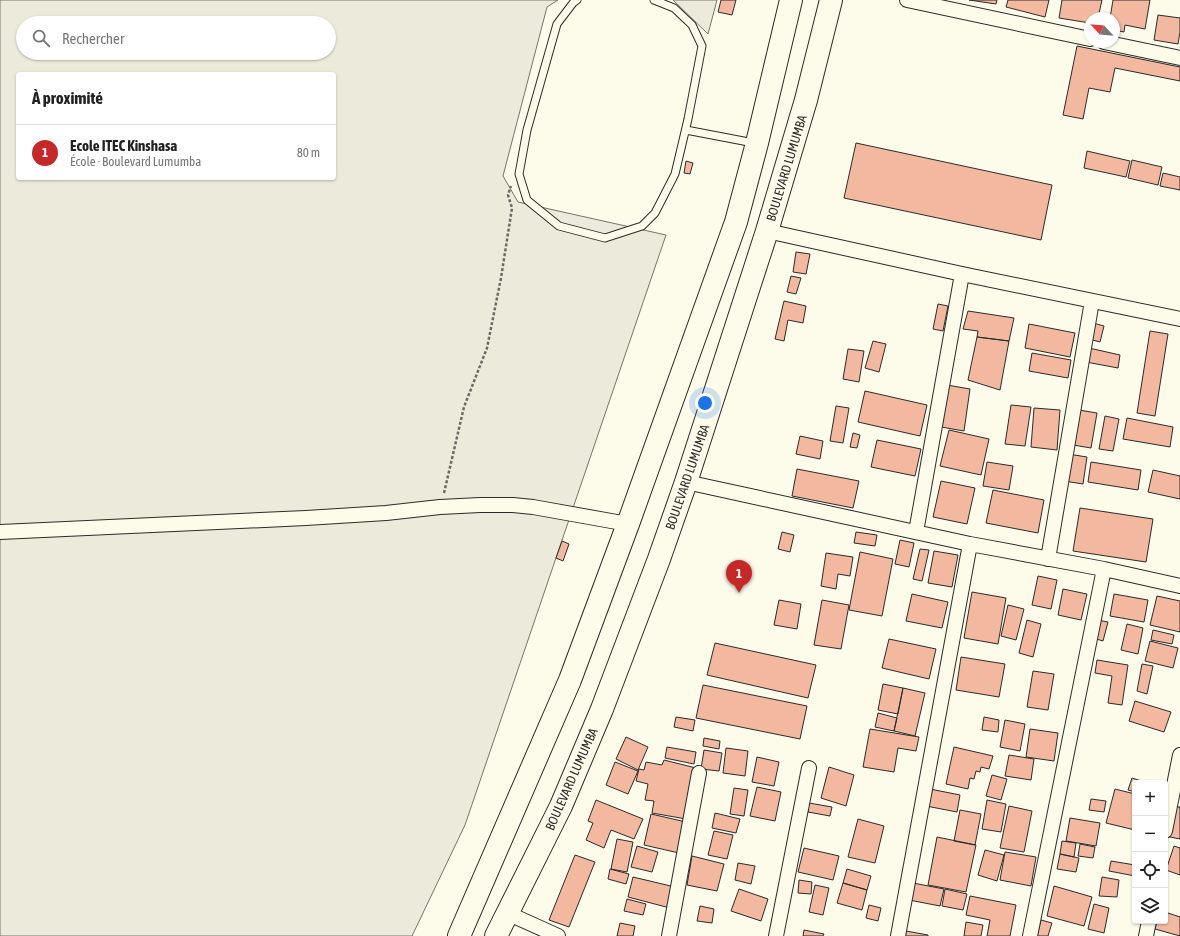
<!DOCTYPE html>
<html lang="fr">
<meta charset="utf-8">
<style>
body{margin:0;font-family:"Asap Condensed",sans-serif;background:#f6f6f6;color:#222}
.controls{position:absolute;right:12px;bottom:12px;display:grid;overflow:hidden;border-radius:4px;box-shadow:0 1px 3px #0004}
.controls button{width:36px;height:36px;display:grid;place-items:center;padding:0;border:0;border-bottom:1px solid #e0e0e0;background:#fff;color:#222;font:20px sans-serif}
.compass{position:absolute;left:1084px;top:12px;width:36px;height:36px;border-radius:50%;background:#fff;box-shadow:0 1px 3px #0004;rotate:296deg}
.you{position:absolute;left:705px;top:403px;width:14px;height:14px;margin:-10px;border:3px solid #fff;border-radius:50%;background:#1a73e8;box-shadow:0 0 0 6px #1a73e833}
.badge{display:grid;place-items:center;width:26px;height:26px;border-radius:50%;background:#c62828;color:#fff;font-size:13px;font-weight:700}
.pin{position:absolute;translate:-50% -33px;filter:drop-shadow(0 1px 2px #0008)}
.pin::after{content:'';position:absolute;top:21px;width:14px;height:12px;background:inherit;clip-path:polygon(0 0,100% 0,50% 100%)}
.list{margin:0;padding:0;list-style:none}
h2{display:flex;justify-content:space-between;align-items:center;height:52px;margin:0;padding:0 16px;font-size:17px}
h2 small{font-size:13px;font-weight:400;color:#767676}
.list li{display:grid;grid-template-columns:26px 1fr auto;gap:12px;align-items:center;box-sizing:border-box;height:56px;padding:0 16px;border-top:1px solid #e0e0e0}
.list b{display:block;font-size:15px;white-space:nowrap}
.list p{margin:0;font-size:13px;white-space:nowrap;color:#767676}
.list em{font-size:13px;font-style:normal;color:#767676}
.icon{flex:none;width:22px;height:22px;fill:none;stroke:currentColor;stroke-width:2;stroke-linecap:round;stroke-linejoin:round}
.map{position:relative;flex:none;width:1180px;height:936px;overflow:hidden}
.search{position:absolute;background:#fff;box-shadow:0 1px 3px #0004;left:16px;top:16px;width:320px;height:44px;display:flex;align-items:center;gap:10px;box-sizing:border-box;padding:0 14px;border-radius:22px;color:#767676;font-size:15px}
.panel{position:absolute;background:#fff;box-shadow:0 1px 3px #0004;left:16px;top:72px;width:320px;height:108px;border-radius:4px}
.map>svg:first-child{display:block}
</style>
<div class="map">
<svg width="1180" height="936" viewBox="0 0 1180 936">
<rect width="100%" height="100%" fill="#fdfbea"/>
<path fill="#ecebdb" stroke="#74746e" fill-rule="evenodd" d="M 0,0 L 558,0 L 547,7 L 503,176 L 518,202 L 666,235 L 465,825 L 412,936 L 0,936 ZM 23,23 L 329,23 L 329,53 L 23,53 ZM 18,74 L 334,74 L 334,178 L 18,178 Z
M 673,0 L 717,0 L 708,34 Z"/>
<path fill="#f2b8a0" stroke="#2b2b2b" d="M 721,0 L 736,0 L 732,15 L 718,12 Z
M 969,0 L 997,0 L 996,4 Z
M 1008,0 L 1049,0 L 1045,17 L 1006,7 Z
M 1062,0 L 1102,0 L 1098,18 L 1090,18 L 1090,23 L 1059,18 Z
M 1113,0 L 1150,0 L 1145,29 L 1125,25 L 1124,32 L 1114,30 L 1114,18 L 1110,18 Z
M 1158,15 L 1180,18 L 1180,32 L 1178,44 L 1154,40 Z
M 1077,46 L 1180,67 L 1180,81 L 1115,68 L 1110,92 L 1089,88 L 1083,119 L 1063,115 Z
M 856,143 L 1052,185 L 1041,240 L 844,198 Z
M 1087,151 L 1130,161 L 1126,177 L 1084,168 Z
M 1132,160 L 1162,167 L 1158,185 L 1128,178 Z
M 686,161 L 693,163 L 690,174 L 684,173 Z
M 1163,173 L 1180,177 L 1180,190 L 1160,186 Z
M 796,252 L 810,254 L 806,274 L 793,272 Z
M 791,276 L 801,278 L 796,294 L 787,292 Z
M 784,301 L 806,306 L 803,323 L 788,320 L 784,341 L 775,339 Z
M 938,304 L 948,306 L 943,331 L 933,329 Z
M 968,311 L 1014,318 L 1009,341 L 977,337 L 978,331 L 963,329 Z
M 1093,323 L 1104,326 L 1100,342 L 1089,339 Z
M 1029,324 L 1075,333 L 1070,357 L 1025,348 Z
M 1150,331 L 1168,334 L 1155,416 L 1137,413 Z
M 977,337 L 1009,341 L 1000,390 L 968,380 Z
M 873,341 L 886,344 L 879,372 L 865,368 Z
M 1089,348 L 1120,355 L 1118,368 L 1086,362 Z
M 848,349 L 864,351 L 859,382 L 843,379 Z
M 1032,353 L 1071,360 L 1068,378 L 1029,371 Z
M 947,385 L 970,389 L 964,431 L 941,427 Z
M 865,391 L 927,405 L 920,436 L 858,422 Z
M 1011,405 L 1031,407 L 1025,446 L 1005,444 Z
M 836,406 L 849,408 L 843,443 L 830,441 Z
M 1034,408 L 1060,410 L 1057,450 L 1031,447 Z
M 1079,410 L 1097,413 L 1091,448 L 1073,445 Z
M 1105,416 L 1119,419 L 1113,451 L 1099,449 Z
M 1127,418 L 1173,427 L 1170,447 L 1123,439 Z
M 949,430 L 989,439 L 981,475 L 940,466 Z
M 853,433 L 860,435 L 857,448 L 850,447 Z
M 800,436 L 823,441 L 820,459 L 796,454 Z
M 877,440 L 921,449 L 915,476 L 871,467 Z
M 1068,454 L 1087,457 L 1083,484 L 1064,481 Z
M 987,462 L 1013,466 L 1009,490 L 983,486 Z
M 1091,462 L 1141,470 L 1138,490 L 1088,482 Z
M 797,469 L 859,481 L 853,508 L 792,496 Z
M 1153,470 L 1180,476 L 1180,499 L 1148,492 Z
M 941,481 L 975,488 L 967,524 L 933,517 Z
M 993,490 L 1044,500 L 1038,533 L 986,523 Z
M 1080,508 L 1153,519 L 1146,562 L 1073,551 Z
M 782,532 L 794,535 L 790,552 L 778,549 Z
M 856,532 L 877,535 L 875,546 L 854,543 Z
M 900,540 L 914,543 L 909,567 L 895,564 Z
M 562,541 L 569,544 L 563,561 L 556,558 Z
M 920,549 L 929,550 L 922,581 L 913,579 Z
M 934,551 L 958,555 L 952,587 L 928,583 Z
M 860,552 L 893,559 L 882,616 L 849,610 Z
M 826,553 L 853,557 L 850,576 L 838,574 L 836,589 L 821,586 Z
M 1038,576 L 1057,580 L 1051,609 L 1032,605 Z
M 1063,589 L 1087,594 L 1081,620 L 1058,615 Z
M 972,592 L 1006,598 L 998,644 L 964,638 Z
M 912,594 L 948,602 L 942,628 L 906,621 Z
M 1114,594 L 1148,600 L 1144,622 L 1110,616 Z
M 1157,596 L 1180,601 L 1180,632 L 1150,625 Z
M 779,600 L 801,604 L 797,629 L 774,625 Z
M 822,600 L 849,605 L 841,649 L 814,645 Z
M 1008,605 L 1024,609 L 1016,640 L 1001,636 Z
M 1027,620 L 1041,624 L 1033,657 L 1019,653 Z
M 1097,620 L 1108,622 L 1103,641 L 1093,638 Z
M 1127,624 L 1143,628 L 1138,654 L 1121,650 Z
M 1153,630 L 1174,635 L 1172,644 L 1151,640 Z
M 889,639 L 936,649 L 929,679 L 882,668 Z
M 1150,641 L 1178,648 L 1173,668 L 1145,661 Z
M 715,643 L 816,665 L 808,698 L 707,675 Z
M 961,657 L 1005,664 L 999,697 L 956,690 Z
M 1097,660 L 1128,665 L 1122,705 L 1108,703 L 1112,676 L 1095,673 Z
M 1142,664 L 1153,666 L 1147,694 L 1137,691 Z
M 1033,671 L 1054,674 L 1048,710 L 1027,707 Z
M 883,684 L 903,688 L 898,714 L 878,710 Z
M 703,685 L 807,706 L 800,739 L 696,718 Z
M 903,688 L 925,693 L 915,736 L 894,731 Z
M 1135,701 L 1171,712 L 1164,732 L 1129,721 Z
M 878,713 L 897,718 L 894,731 L 875,727 Z
M 676,717 L 695,720 L 693,731 L 674,727 Z
M 984,717 L 999,720 L 998,732 L 982,730 Z
M 1005,720 L 1025,724 L 1020,751 L 1000,747 Z
M 870,729 L 919,737 L 916,751 L 898,748 L 894,772 L 863,767 Z
M 1030,729 L 1058,733 L 1054,761 L 1026,757 Z
M 626,737 L 648,747 L 638,770 L 616,759 Z
M 704,738 L 720,741 L 719,749 L 703,746 Z
M 667,747 L 696,752 L 694,764 L 665,758 Z
M 954,747 L 993,756 L 989,769 L 981,767 L 980,772 L 976,771 L 974,779 L 970,778 L 968,789 L 946,784 Z
M 726,748 L 748,751 L 745,776 L 723,773 Z
M 704,750 L 722,753 L 719,771 L 701,769 Z
M 1009,755 L 1034,759 L 1031,780 L 1005,776 Z
M 757,757 L 779,762 L 774,786 L 752,782 Z
M 664,760 L 696,768 L 686,819 L 652,813 L 654,801 L 645,800 L 648,784 L 636,781 L 639,769 L 644,770 L 646,762 L 662,765 Z
M 615,762 L 638,771 L 628,794 L 606,785 Z
M 829,767 L 854,775 L 846,806 L 821,798 Z
M 992,775 L 1007,779 L 1001,800 L 986,796 Z
M 1132,778 L 1148,783 L 1135,783 L 1135,792 L 1128,790 Z
M 757,787 L 781,792 L 775,821 L 750,816 Z
M 734,788 L 748,790 L 744,816 L 730,814 Z
M 930,789 L 960,795 L 957,812 L 926,806 Z
M 1115,789 L 1135,794 L 1135,830 L 1106,823 Z
M 1091,799 L 1106,801 L 1104,812 L 1089,810 Z
M 596,800 L 643,819 L 634,839 L 611,830 L 604,848 L 586,840 L 593,823 L 588,821 Z
M 987,800 L 1006,804 L 1001,832 L 982,829 Z
M 809,803 L 832,807 L 830,816 L 808,812 Z
M 1009,806 L 1032,811 L 1024,852 L 1000,848 Z
M 1175,807 L 1180,807 L 1180,839 L 1170,837 Z
M 960,810 L 981,814 L 975,845 L 954,841 Z
M 715,813 L 740,819 L 736,833 L 712,828 Z
M 651,814 L 686,822 L 679,853 L 644,845 Z
M 1070,818 L 1100,823 L 1096,846 L 1066,841 Z
M 858,819 L 884,826 L 875,863 L 848,857 Z
M 714,831 L 733,835 L 727,859 L 708,855 Z
M 937,837 L 976,845 L 966,892 L 928,885 Z
M 617,839 L 633,842 L 627,872 L 611,869 Z
M 1062,841 L 1076,843 L 1074,857 L 1060,854 Z
M 1080,844 L 1095,847 L 1093,858 L 1078,856 Z
M 637,846 L 658,852 L 652,872 L 631,867 Z
M 1174,846 L 1180,848 L 1180,875 L 1166,870 Z
M 804,848 L 839,856 L 833,880 L 798,872 Z
M 985,850 L 1004,855 L 997,881 L 978,875 Z
M 1005,852 L 1036,857 L 1031,886 L 1000,880 Z
M 1060,854 L 1079,858 L 1076,872 L 1057,869 Z
M 575,855 L 595,862 L 569,927 L 549,920 Z
M 692,856 L 724,864 L 717,891 L 687,885 Z
M 1111,861 L 1135,865 L 1135,876 L 1109,871 Z
M 738,863 L 755,866 L 751,884 L 735,880 Z
M 610,869 L 629,874 L 626,884 L 608,879 Z
M 847,869 L 871,876 L 867,890 L 843,883 Z
M 633,877 L 675,887 L 670,908 L 628,897 Z
M 1102,877 L 1119,880 L 1117,897 L 1099,896 Z
M 799,880 L 812,882 L 811,894 L 798,893 Z
M 843,883 L 867,890 L 862,910 L 837,903 Z
M 913,883 L 944,889 L 940,906 L 909,900 Z
M 815,885 L 829,888 L 823,915 L 809,912 Z
M 1054,886 L 1092,897 L 1084,926 L 1047,916 Z
M 739,889 L 768,899 L 761,921 L 731,911 Z
M 945,889 L 967,894 L 963,910 L 942,906 Z
M 970,896 L 1016,905 L 1010,936 L 987,936 L 990,920 L 966,915 Z
M 627,899 L 646,904 L 643,915 L 624,911 Z
M 1094,904 L 1109,908 L 1104,933 L 1088,929 Z
M 869,905 L 881,908 L 878,921 L 866,918 Z
M 700,906 L 714,909 L 712,923 L 697,921 Z
M 1165,912 L 1180,917 L 1180,936 L 1155,929 L 1157,921 L 1165,921 Z
M 1041,920 L 1052,923 L 1048,936 L 1037,936 Z
M 966,922 L 983,925 L 981,936 L 964,936 Z
M 620,923 L 635,926 L 633,936 L 617,936 Z
M 804,930 L 824,934 L 823,936 L 803,936 Z
M 906,931 L 928,935 L 928,936 L 905,936 Z"/>
<g fill="none" stroke-linecap="round" stroke-linejoin="round">
<defs>
<path id="service" d="M 577,0 L 573,3 L 557,24 L 527,130 L 519,174 L 527,200 L 559,226 L 605,238 L 642,226 L 655,213 L 675,174 L 688,119 L 702,46 L 692,25 L 674,8 L 654,0
M 686,130 L 754,143"/>
<path id="minor" d="M 907,0 L 1090,39
M 1104,42 L 1180,58
M 767,231 L 962,274 L 1180,319
M 686,482 L 970,544 L 1104,569 L 1180,586
M 0,532 L 306,518 L 386,513 L 440,507 L 480,505 L 513,505 L 533,507 L 628,524
M 916,532 L 962,274
M 1048,559 L 1092,301
M 1165,831 L 1180,755
M 507,913 L 558,936
M 669,936 L 699,773
M 776,936 L 809,768
M 898,936 L 970,544
M 1030,936 L 1104,569
M 1146,936 L 1149,921"/>
<path id="trunk" d="M 459,936 L 570,680 L 628,524 L 736,222 L 757,143 L 791,0
M 496,936 L 561,806 L 602,709 L 659,559 L 686,482 L 767,231 L 806,100 L 831,0"/>
</defs>
<use href="#service" stroke="#2b2b2b" stroke-width="9"/>
<use href="#minor" stroke="#2b2b2b" stroke-width="16"/>
<use href="#trunk" stroke="#2b2b2b" stroke-width="24"/>
<path stroke="#6a6964" stroke-width="2.5" stroke-dasharray="3 2" stroke-linecap="butt" d="M 444,493 L 464,407 L 487,348 L 501,278 L 512,208 L 508,195 L 511,186"/>
<use href="#service" stroke="#fdfbea" stroke-width="7"/>
<use href="#minor" stroke="#fdfbea" stroke-width="14"/>
<use href="#trunk" stroke="#fdfbea" stroke-width="22"/>
</g>
<g text-anchor="middle" stroke-width="3" stroke-linejoin="round" paint-order="stroke">
<g font-size="13" fill="#2b2b2b" stroke="#fdfbea">
<text transform="translate(786 168) rotate(-73)" y="5">BOULEVARD LUMUMBA</text>
<text transform="translate(687 477) rotate(-71)" y="5">BOULEVARD LUMUMBA</text>
<text transform="translate(571 779) rotate(-66)" y="5">BOULEVARD LUMUMBA</text>
</g>
</g>
</svg>
<div class="controls">
<button>+</button>
<button>−</button>
<button><svg class="icon" aria-label="locate" viewBox="0 0 24 24"><circle cx="12" cy="12" r="6"/><path d="M12 2v4M12 18v4M2 12h4M18 12h4"/></svg></button>
<button><svg class="icon" aria-label="layers" viewBox="0 0 24 24"><path d="M12 4l9 5-9 5-9-5zM3 14l9 5 9-5"/></svg></button>
</div>
<svg class="compass" viewBox="-18 -18 36 36"><path d="M0-13l5 13h-10z" fill="#e53935"/><path d="M0 13l5-13h-10z" fill="#767676"/></svg>
<div class="you"></div>
<div class="pin badge" style="left:739px;top:593px">1</div>
<div class="search"><svg class="icon" aria-label="search" viewBox="0 0 24 24"><circle cx="10" cy="10" r="6"/><path d="M15 15l6 6"/></svg>Rechercher</div>
<section class="panel">
<h2>À proximité<small></small></h2>
<ul class="list">
<li><span class="badge">1</span><div><b>Ecole ITEC Kinshasa</b><p>École · Boulevard Lumumba</p></div><em>80 m</em></li>
</ul>
</section>
</div>
